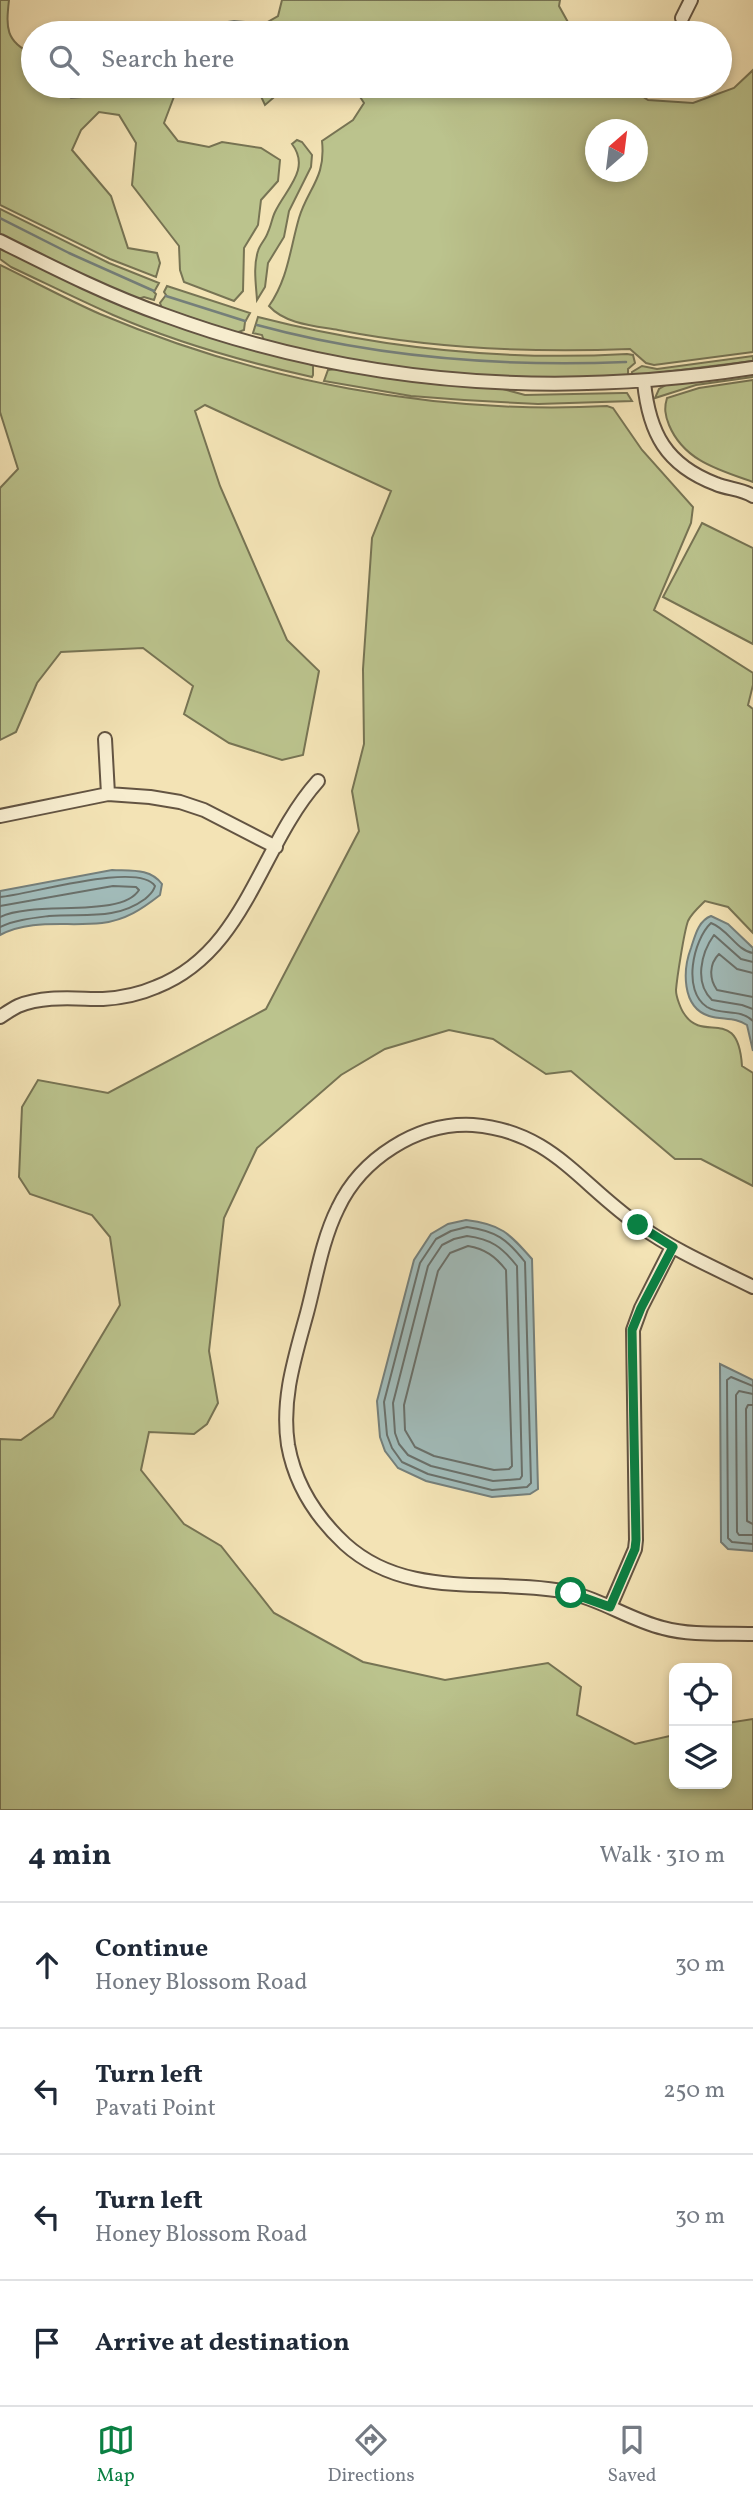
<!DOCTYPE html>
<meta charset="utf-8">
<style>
body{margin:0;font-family:Vollkorn,serif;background:#f2f2f3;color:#1f2937}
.controls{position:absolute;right:21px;bottom:21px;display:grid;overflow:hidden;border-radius:14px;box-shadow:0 4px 10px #0003}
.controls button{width:63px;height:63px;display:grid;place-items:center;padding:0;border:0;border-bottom:2px solid #e0e1e3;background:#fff;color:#1f2937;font:35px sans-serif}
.compass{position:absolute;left:585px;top:119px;width:63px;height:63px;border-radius:50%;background:#fff;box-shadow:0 4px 10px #0003;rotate:28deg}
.stop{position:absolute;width:21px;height:21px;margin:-16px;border:5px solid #0b8043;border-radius:50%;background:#fff}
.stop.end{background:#0b8043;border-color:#fff;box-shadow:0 2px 7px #0008}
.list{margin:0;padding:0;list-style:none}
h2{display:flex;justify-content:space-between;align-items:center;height:91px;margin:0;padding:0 28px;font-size:30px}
h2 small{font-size:23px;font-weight:400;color:#747a83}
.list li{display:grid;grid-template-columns:46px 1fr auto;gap:21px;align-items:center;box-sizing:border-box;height:126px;padding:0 28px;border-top:2px solid #e0e1e3}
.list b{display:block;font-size:26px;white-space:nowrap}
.list p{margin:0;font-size:23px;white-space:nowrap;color:#747a83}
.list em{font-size:23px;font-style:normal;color:#747a83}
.icon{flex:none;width:38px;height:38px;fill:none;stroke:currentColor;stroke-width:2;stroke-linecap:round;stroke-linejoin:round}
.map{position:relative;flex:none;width:753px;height:1810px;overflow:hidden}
.search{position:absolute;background:#fff;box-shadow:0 4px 10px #0003;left:21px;right:21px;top:21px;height:77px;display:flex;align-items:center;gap:18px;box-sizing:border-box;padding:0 24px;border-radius:38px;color:#747a83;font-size:26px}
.sheet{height:595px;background:#fff}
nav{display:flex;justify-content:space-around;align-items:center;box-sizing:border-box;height:98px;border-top:2px solid #e0e1e3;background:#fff;font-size:19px;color:#747a83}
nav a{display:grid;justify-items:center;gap:4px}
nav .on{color:#0b8043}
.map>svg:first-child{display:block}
</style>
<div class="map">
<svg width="753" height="1810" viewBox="0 0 753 1810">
<rect width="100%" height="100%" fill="#f3e3b5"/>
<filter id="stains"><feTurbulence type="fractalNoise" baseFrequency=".00286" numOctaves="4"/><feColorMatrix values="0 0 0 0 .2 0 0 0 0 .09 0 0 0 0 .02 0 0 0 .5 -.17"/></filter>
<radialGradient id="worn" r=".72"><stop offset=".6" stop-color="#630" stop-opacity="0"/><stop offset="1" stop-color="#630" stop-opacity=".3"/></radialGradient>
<path fill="#bbc38d" stroke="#777454" stroke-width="2" fill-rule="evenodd" d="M 0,0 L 9,0 C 6,27 5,42 33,54 L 33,86 L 57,86 L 66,96 L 91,92 L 98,86 L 178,86 L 164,123 L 178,141 L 209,147 L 222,142 L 261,148 L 280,160 L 278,181 L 261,200 L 258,225 L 244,248 L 243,291 L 234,301 L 184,282 L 180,270 L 179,246 L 132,185 L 136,143 L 119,115 L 99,112 L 81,130 L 72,150 L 111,196 L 128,248 L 157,253 L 160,263 L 156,277 L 110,259 L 0,205 Z
M 282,0 L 560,0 L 559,6 L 574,33 L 262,33 L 259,27 L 278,16 Z
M 753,70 L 753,352 L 654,365 L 646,363 L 630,349 C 531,353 435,349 338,330 C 315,326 285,324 269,306 C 288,279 290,249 299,218 C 308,188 326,178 322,141 L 353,120 L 364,103 L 353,86 L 627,86 L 648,100 L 693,103 L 734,88 ZM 596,130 L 638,130 L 638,172 L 596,172 Z
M 256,86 L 287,86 L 265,105 Z
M 297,140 L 302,142 L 312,155 L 311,167 L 289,211 L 284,237 L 268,263 L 265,287 L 257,300 C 256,284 253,267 258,251 C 260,244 266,239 268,232 C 271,226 272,218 275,212 C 286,189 311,169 292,144 Z
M 0,209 L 109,263 L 159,283 L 154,292 L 156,294 L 154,300 L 144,297 L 138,299 L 73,271 L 0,234 Z
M 0,246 L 265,352 L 306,362 L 313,366 L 313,375 L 312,377 C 245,362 175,342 113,315 C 79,300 45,283 11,267 L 0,259 Z
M 0,265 C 33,281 66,299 100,314 C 259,381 435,415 607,406 L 613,408 L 642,450 L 693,507 L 691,523 L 654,610 L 753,673 L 753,685 L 748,705 L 753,709 L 753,933 L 728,907 L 705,901 C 700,906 691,914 688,921 C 684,932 677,978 676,990 C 676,997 681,1010 685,1015 C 704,1043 738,1005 742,1066 L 753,1073 L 753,1186 L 701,1159 L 675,1159 L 571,1071 L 546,1074 L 493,1039 L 449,1030 L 385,1049 L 341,1075 L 257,1148 L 224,1218 L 209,1351 L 218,1403 L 207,1424 L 194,1434 L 149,1432 L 141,1470 L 184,1524 L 221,1546 L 274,1613 L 363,1662 L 445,1680 L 548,1663 L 581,1687 L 577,1715 L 635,1744 L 674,1735 L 674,1784 L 727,1784 L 727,1723 L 753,1719 L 753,1810 L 0,1810 L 0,1439 L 21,1440 L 53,1417 L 120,1305 L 110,1237 L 92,1215 L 30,1194 L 19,1177 L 22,1107 L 38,1080 L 108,1093 L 266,1009 L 359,831 L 352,791 L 364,744 L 363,669 L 372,538 L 391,491 L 205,405 L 195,411 L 220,486 L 287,640 L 319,671 L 303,755 L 282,760 L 229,743 L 184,714 L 193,686 L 143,648 L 61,652 L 37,683 L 16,732 L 0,740 L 0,488 L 18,469 L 0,412 Z
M 167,286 L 250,313 L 245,322 L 244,330 L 236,333 L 162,308 L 160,303 L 166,295 L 164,292 Z
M 258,317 C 379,348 502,361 627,354 L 633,355 L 635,363 L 628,369 L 628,377 C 550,379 473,378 396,368 C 352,362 308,351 264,341 L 262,335 L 253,333 Z
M 753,356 L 753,361 L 632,376 L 632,372 L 642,366 L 657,369 Z
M 337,369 L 427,383 L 503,389 L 525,395 L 623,393 L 627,393 L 632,401 L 538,404 L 464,400 L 411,396 L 324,381 L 328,370 Z
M 753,372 L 753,377 L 696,385 L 655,398 L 659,389 L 666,385 Z
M 753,380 L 753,482 C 719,470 684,461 669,425 C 665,415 664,408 667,398 L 699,388 Z
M 702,523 L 753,548 L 753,644 L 663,597 Z"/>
<path fill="#a1bbb9" stroke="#757f7a" stroke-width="2" d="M 234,21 L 245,22 L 259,27 L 262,33 L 157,33 Z
M 57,86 L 98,86 L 82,97 L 71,98 Z
M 112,870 C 131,871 150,868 162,884 L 160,895 C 142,909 126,920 102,923 C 68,927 32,918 0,935 L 0,891 Z
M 711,916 L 728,924 L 753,948 L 753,1051 L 747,1025 C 736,1017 722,1020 709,1016 C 681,1007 683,969 691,948 C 695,936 698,921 711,916 Z
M 466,1220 C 501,1224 509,1233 532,1259 L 538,1489 L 530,1494 L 492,1497 L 426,1481 L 398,1468 L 385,1451 L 380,1437 L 377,1401 L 414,1260 L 431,1234 L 448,1224 Z
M 720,1364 L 753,1380 L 753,1551 L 728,1549 L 721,1542 Z"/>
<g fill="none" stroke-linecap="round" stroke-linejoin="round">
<path stroke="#6a706a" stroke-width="2" d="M 0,897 C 28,895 139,861 155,886 C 153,893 150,894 145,899 C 115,921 83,913 49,916 C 33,918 14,920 0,927
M 0,906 L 113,886 L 136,887 L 139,890 C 121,919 34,900 0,917
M 753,953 C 737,951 728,929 711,923 C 693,940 682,991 707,1007 C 722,1016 740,1008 753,1021
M 753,962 L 741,959 L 714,935 C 701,953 694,983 712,1000 L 742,1005 L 753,1009
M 753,973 L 737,969 L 719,954 C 709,964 709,979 717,990 L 753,997
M 467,1227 C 496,1231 507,1239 525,1262 L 531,1483 L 527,1487 L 492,1490 L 428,1474 L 402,1462 L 392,1448 L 387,1435 L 384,1402 L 420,1263 L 436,1239 L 451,1231 Z
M 467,1236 C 491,1239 502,1247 517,1266 L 522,1476 L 520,1479 L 493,1481 L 431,1466 L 408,1455 L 399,1444 L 395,1433 L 393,1403 L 428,1266 L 442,1245 L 454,1239 Z
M 468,1246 C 485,1249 495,1256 506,1270 L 512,1466 L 509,1469 L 494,1470 L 434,1456 L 415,1447 L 405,1430 L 404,1405 L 438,1271 L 450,1253 Z
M 753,1386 L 731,1377 L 727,1380 L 728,1538 L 732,1542 L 753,1544
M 753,1394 L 739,1391 L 736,1395 L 737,1532 L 739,1535 L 753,1535
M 753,1405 L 748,1405 L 746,1409 L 747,1521 L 753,1524"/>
<path stroke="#757f7a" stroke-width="2.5" d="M 0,218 L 69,253 L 154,291
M 166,296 L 245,321
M 257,325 C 378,358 502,367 626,362"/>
<defs>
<path id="minor" d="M 682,18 L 691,0
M 0,241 C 54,268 107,295 164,315 C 355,385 553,399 753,368
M 644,382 C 649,433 666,465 716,484 C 728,489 742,489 753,496
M 105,739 L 108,794
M 0,816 L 108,794 L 150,797 L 180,802 L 204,810 L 276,847
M 0,1017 C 6,1013 12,1009 18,1006 C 45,995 75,999 103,999 C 120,998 140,994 156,987 C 246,952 259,847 318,781
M 753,1287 C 715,1268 675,1251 640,1226 C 580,1185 552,1131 473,1125 C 417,1122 361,1159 338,1208 C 322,1240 316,1279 307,1313 C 295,1357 281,1399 288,1445 C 295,1484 317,1518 345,1544 C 408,1601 492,1577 567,1592 C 601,1599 630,1620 663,1628 C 692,1636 724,1633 753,1634
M 610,1607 L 635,1549 L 636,1540 L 633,1330 L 641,1308 L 672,1247"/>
</defs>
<use href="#minor" stroke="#635442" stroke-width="16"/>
<use href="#minor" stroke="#f7edcf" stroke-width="12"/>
</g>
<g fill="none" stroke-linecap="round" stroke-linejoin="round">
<path stroke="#0b8043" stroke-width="9" d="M 571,1593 L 610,1607 L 635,1549 L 636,1540 L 632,1330 L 641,1308 L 673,1247 L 638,1225"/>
</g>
<rect width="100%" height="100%" filter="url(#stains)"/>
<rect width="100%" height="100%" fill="url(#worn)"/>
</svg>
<div class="controls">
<button><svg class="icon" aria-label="locate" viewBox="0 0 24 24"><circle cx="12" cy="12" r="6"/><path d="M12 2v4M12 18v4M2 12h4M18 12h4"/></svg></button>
<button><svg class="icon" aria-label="layers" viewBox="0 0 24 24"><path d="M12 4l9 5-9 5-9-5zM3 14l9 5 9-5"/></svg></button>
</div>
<svg class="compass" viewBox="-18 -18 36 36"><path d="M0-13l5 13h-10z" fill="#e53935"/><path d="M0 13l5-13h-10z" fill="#747a83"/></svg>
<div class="stop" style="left:571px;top:1593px"></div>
<div class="stop end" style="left:638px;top:1225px"></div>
<div class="search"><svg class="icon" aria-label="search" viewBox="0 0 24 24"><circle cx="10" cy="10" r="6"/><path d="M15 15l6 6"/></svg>Search here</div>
</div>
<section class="sheet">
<h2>4 min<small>Walk · 310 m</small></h2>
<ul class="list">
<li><svg class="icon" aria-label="ahead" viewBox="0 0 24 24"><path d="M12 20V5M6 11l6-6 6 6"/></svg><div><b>Continue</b><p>Honey Blossom Road</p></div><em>30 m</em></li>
<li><svg class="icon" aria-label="left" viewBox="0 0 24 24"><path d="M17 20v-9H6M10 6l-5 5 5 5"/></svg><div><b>Turn left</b><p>Pavati Point</p></div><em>250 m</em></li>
<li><svg class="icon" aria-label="left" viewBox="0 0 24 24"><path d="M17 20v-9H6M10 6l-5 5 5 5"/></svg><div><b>Turn left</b><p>Honey Blossom Road</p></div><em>30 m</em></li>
<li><svg class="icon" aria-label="arrive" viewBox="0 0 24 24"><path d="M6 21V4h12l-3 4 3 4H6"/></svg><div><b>Arrive at destination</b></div></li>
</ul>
</section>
<nav>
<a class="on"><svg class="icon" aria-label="map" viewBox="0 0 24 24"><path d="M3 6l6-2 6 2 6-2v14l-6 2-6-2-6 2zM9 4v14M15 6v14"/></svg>Map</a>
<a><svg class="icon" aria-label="directions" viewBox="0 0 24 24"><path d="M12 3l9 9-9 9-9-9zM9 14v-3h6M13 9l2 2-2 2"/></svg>Directions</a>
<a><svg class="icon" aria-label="saved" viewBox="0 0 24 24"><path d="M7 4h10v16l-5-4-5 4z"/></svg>Saved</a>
</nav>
